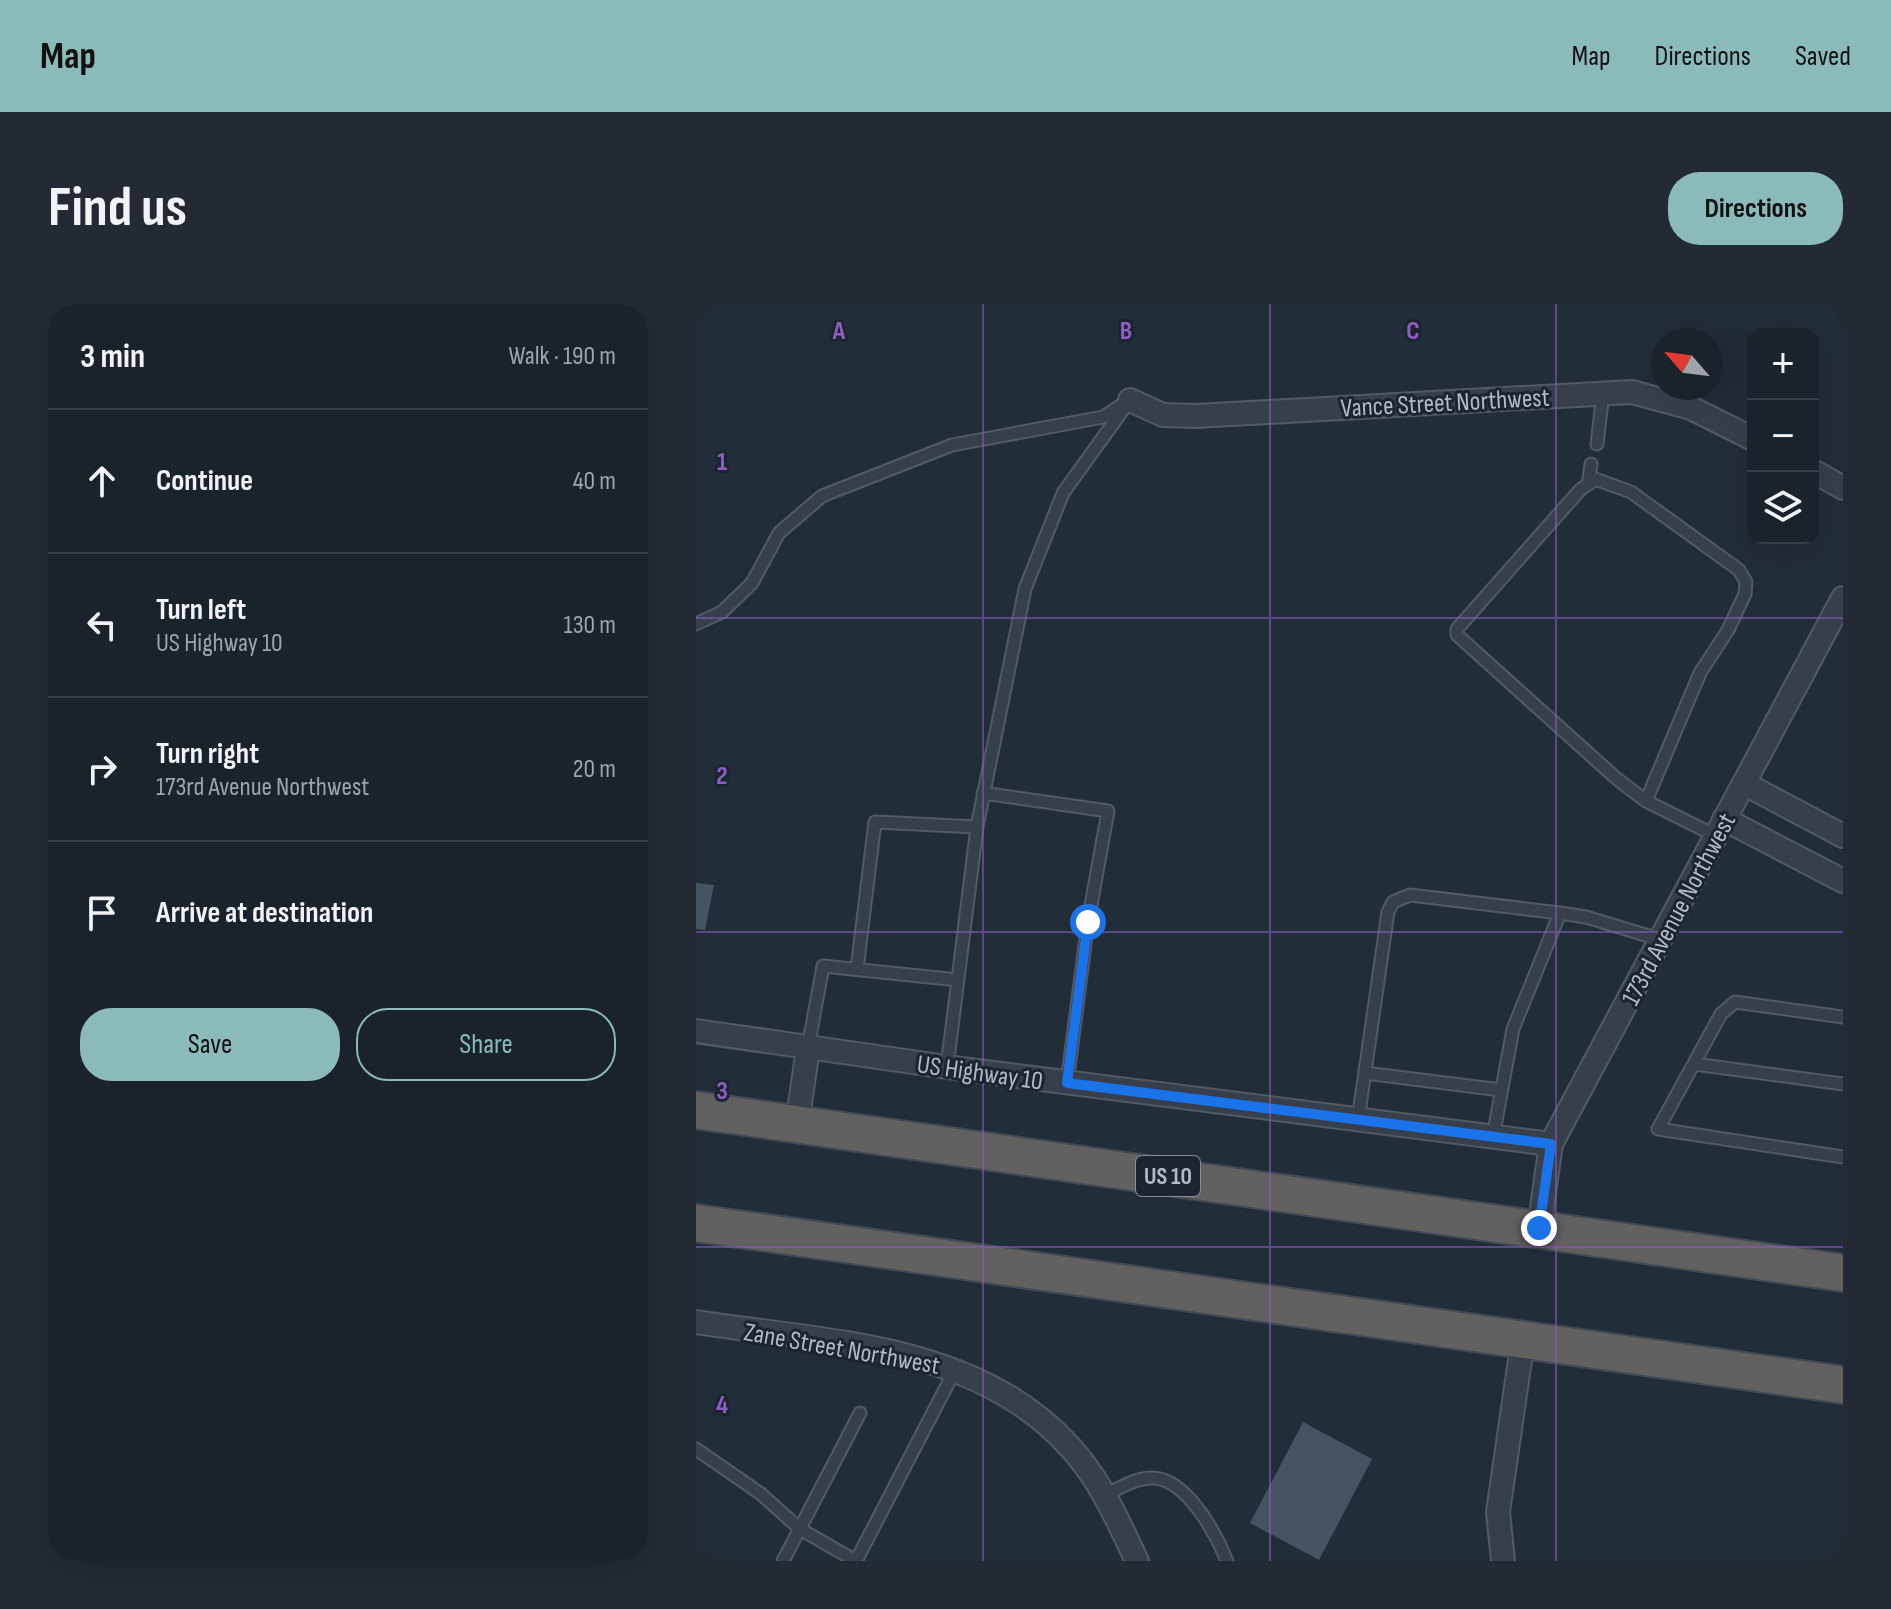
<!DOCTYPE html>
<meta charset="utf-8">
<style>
body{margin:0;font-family:"Sofia Sans Condensed",sans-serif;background:#232a34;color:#f1f3f6}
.controls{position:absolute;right:24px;top:24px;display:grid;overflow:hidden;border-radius:16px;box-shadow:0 8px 32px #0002}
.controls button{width:72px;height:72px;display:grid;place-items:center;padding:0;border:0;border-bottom:2px solid #383f48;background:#1a222c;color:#f1f3f6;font:40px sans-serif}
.compass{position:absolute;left:955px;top:24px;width:72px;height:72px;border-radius:50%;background:#1a222c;box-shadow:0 8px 32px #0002;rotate:298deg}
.stop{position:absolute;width:24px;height:24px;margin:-18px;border:6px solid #1a73e8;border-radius:50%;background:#fff}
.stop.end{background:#1a73e8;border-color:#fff;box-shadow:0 2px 8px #0008}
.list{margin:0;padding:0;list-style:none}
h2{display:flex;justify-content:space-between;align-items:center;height:104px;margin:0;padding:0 32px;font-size:34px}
h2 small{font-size:26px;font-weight:400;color:#9fa4a9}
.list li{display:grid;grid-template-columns:52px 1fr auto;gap:24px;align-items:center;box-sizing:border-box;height:144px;padding:0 32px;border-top:2px solid #383f48}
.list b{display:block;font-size:30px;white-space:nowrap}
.list p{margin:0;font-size:26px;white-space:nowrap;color:#9fa4a9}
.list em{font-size:26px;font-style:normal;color:#9fa4a9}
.actions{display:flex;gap:16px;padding:24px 32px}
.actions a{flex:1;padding:18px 0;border:2px solid #8bbbb9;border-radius:32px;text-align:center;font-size:28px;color:#8bbbb9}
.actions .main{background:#8bbbb9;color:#111}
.icon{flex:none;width:44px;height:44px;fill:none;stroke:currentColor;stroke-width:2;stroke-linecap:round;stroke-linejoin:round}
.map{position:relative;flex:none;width:1147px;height:1257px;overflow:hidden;border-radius:32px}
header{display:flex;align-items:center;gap:48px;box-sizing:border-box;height:112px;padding:0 40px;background:#8bbbb9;color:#111}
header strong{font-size:38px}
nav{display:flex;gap:44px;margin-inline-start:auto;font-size:28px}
.intro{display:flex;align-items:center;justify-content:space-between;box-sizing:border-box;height:192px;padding:0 48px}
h1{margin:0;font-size:56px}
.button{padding:20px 36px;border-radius:32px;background:#8bbbb9;color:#111;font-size:28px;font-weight:700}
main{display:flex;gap:48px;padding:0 48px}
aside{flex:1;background:#1a222c;border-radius:32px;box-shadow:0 8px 32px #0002}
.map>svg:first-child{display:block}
</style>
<header>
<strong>Map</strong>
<nav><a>Map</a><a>Directions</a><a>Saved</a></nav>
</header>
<div class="intro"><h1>Find us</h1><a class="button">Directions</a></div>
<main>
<aside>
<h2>3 min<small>Walk · 190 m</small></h2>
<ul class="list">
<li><svg class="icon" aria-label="ahead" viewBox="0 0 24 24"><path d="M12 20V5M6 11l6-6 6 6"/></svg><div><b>Continue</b></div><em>40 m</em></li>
<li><svg class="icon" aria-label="left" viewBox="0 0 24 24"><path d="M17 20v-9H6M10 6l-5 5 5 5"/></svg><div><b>Turn left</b><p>US Highway 10</p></div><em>130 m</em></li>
<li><svg class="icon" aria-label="right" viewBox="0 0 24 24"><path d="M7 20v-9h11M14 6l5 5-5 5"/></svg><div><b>Turn right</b><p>173rd Avenue Northwest</p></div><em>20 m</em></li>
<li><svg class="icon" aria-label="arrive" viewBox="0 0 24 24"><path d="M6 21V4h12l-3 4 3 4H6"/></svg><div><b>Arrive at destination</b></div></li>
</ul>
<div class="actions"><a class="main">Save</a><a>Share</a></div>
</aside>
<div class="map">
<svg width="1147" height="1257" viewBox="0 0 1147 1257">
<rect width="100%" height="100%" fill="#222d3a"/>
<path fill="#465362" d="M 0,579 L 18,581 L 9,626 L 0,625 Z
M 607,1118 L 676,1155 L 623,1256 L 554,1219 Z"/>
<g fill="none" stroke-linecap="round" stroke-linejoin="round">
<defs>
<path id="service" d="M 901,140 L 907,89
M 893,176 L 895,160
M 0,320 L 26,308 L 56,279 L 83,229 L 126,192 L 256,141 L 407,113 L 427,100
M 287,489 L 412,507 L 392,618 L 371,779
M 950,497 L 1004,369 L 1032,326 L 1049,290 L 1050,278 L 1043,266 L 935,188 L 899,175 L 884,186 L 761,325 L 761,331 L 921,475 L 950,497 L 1020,532
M 161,665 L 179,518 L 281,523
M 1147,713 L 1039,698 L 1025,710 L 962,825 L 1147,853
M 112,744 L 127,662 L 262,676
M 998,760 L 1147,780
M 251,763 L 281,523 L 329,285 L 367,189 L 434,96
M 669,769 L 805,786
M 662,816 L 692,608 L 697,598 L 714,591 L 864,609
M 797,833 L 817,725 L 864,609 L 890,613 L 966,636
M 0,1145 L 65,1190 L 104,1225 L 160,1257
M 408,1191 C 423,1185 440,1173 457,1174 C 491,1175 520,1230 531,1257
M 87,1257 L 164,1109
M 160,1257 L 259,1066"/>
<path id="minor" d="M 434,96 L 467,111 L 500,112 L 936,88 L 995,104 L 1057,135
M 1117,167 L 1147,184
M 1049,480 L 1147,532
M 1028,515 L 1147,577
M 0,727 L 251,763 L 855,840
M 101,821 L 112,744
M 843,924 L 855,840 L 1147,294
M 0,1018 C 128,1038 280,1039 373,1142 C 404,1175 422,1217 441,1257
M 807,1257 L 802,1208 L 827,1035"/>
<path id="trunk" d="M 0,806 L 1147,969
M 0,919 L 1147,1081"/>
</defs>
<use href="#service" stroke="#515a65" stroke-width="15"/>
<use href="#minor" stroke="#515a65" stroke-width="26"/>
<use href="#trunk" stroke="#414a55" stroke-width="40"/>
<use href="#service" stroke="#363f4b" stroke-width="11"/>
<use href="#minor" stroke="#363f4b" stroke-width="22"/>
<use href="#trunk" stroke="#62615f" stroke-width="36"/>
</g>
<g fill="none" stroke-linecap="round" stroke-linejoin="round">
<path stroke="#1a73e8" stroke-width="10" d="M 392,618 L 371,779 L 855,840 L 843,924"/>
</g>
<path fill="none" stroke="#8e5ec2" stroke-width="2" stroke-opacity="0.55" d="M 287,0 L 287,1257M 574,0 L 574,1257M 860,0 L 860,1257M 0,314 L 1147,314M 0,628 L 1147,628M 0,943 L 1147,943"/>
<g text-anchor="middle" stroke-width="6" stroke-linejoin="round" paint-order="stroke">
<rect fill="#1b242f" stroke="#848d99" stroke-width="2" x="440" y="852" width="64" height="40" rx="6"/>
<g font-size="24" font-weight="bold" fill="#b1bac7">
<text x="472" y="880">US 10</text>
</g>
<g font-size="26" fill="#b1bac7" stroke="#1b242f">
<text transform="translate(749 98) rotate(-3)" y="9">Vance Street Northwest</text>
<text transform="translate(982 605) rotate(-62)" y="9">173rd Avenue Northwest</text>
<text transform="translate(284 768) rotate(8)" y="9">US Highway 10</text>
<text transform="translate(146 1044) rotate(10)" y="9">Zane Street Northwest</text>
</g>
</g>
<g font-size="26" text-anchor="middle" font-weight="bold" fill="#8e5ec2" stroke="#1b242f" stroke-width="6" stroke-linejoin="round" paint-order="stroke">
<text x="143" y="35">A</text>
<text x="430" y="35">B</text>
<text x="717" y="35">C</text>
<text x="26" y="166">1</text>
<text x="26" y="480">2</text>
<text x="26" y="795">3</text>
<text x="26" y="1109">4</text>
</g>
</svg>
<div class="controls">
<button>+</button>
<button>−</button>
<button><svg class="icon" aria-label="layers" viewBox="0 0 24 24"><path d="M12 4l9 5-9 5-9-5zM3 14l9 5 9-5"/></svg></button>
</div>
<svg class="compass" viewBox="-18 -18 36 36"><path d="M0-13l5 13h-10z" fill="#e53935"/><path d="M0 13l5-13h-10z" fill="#9fa4a9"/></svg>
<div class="stop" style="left:392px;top:618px"></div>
<div class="stop end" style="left:843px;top:924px"></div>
</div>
</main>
